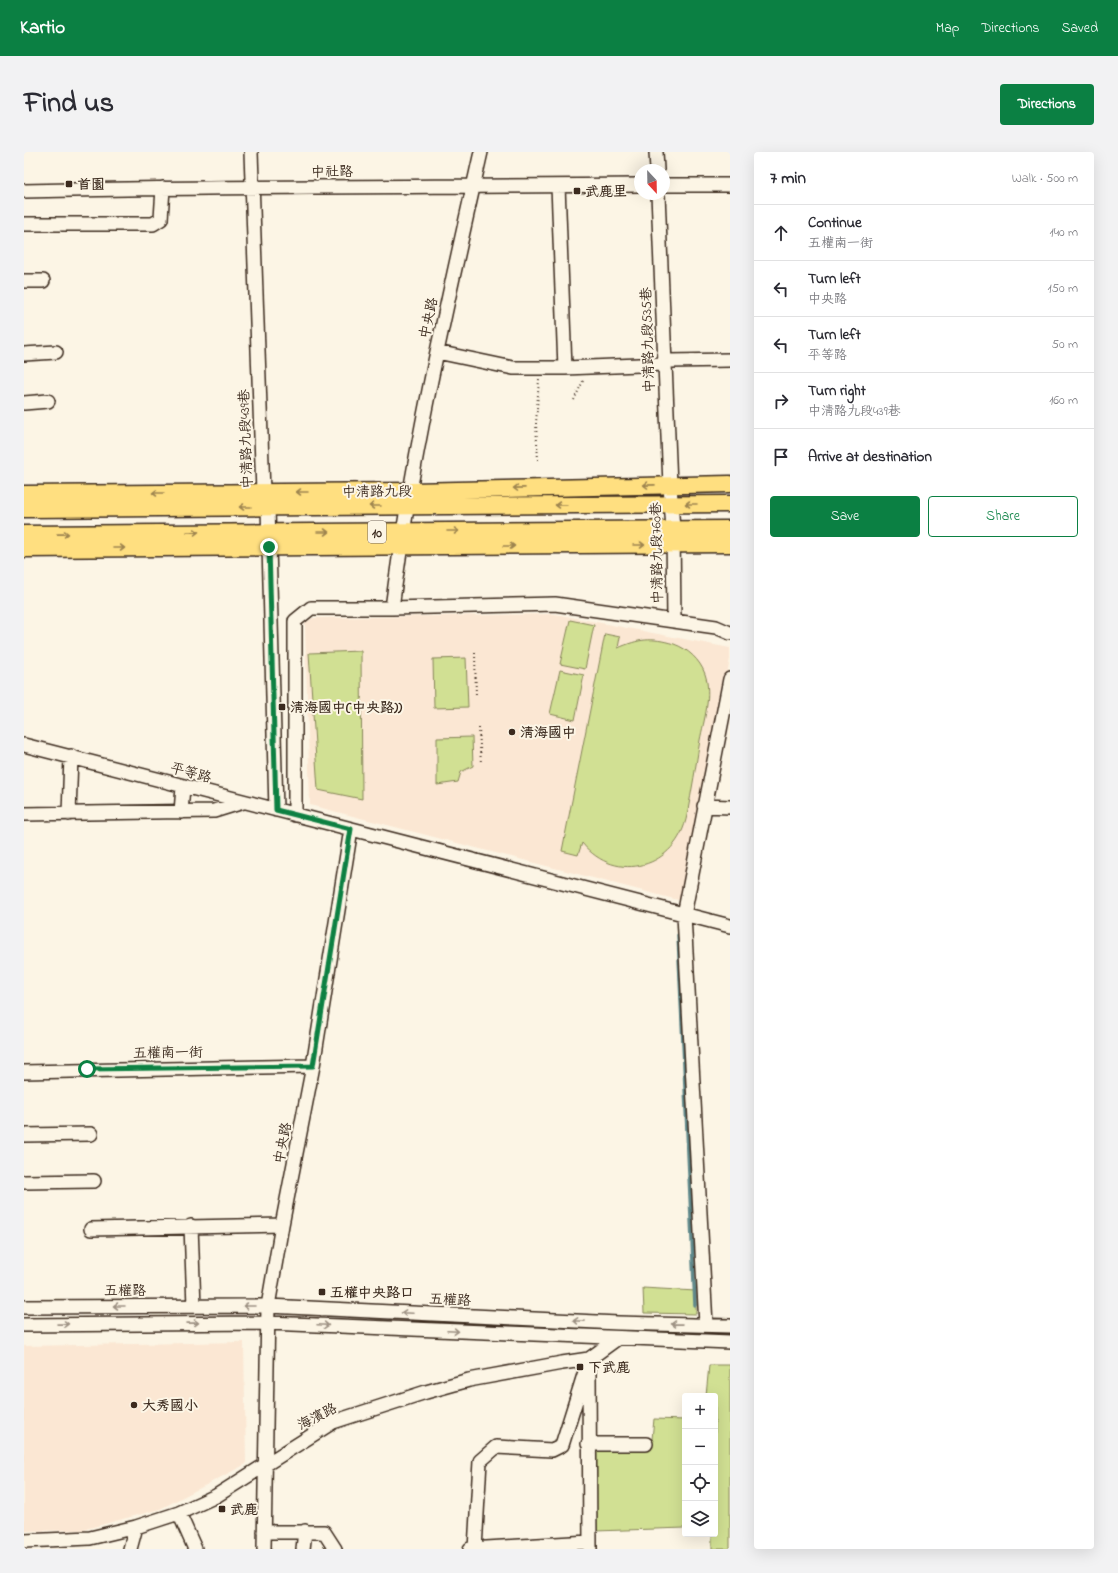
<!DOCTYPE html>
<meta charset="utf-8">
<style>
body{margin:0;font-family:"Indie Flower","LXGW WenKai TC",sans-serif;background:#f2f2f3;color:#2b2b33}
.controls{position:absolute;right:12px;bottom:12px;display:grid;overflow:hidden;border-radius:4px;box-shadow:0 4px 16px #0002}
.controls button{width:36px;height:36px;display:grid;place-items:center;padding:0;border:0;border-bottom:1px solid #e1e1e2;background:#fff;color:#2b2b33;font:20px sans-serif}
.compass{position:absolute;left:610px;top:12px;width:36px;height:36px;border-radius:50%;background:#fff;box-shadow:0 4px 16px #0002;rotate:158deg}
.stop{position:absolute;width:12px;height:12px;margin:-9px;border:3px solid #0b8043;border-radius:50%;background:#fff}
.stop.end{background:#0b8043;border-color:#fff;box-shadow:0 1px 4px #0008}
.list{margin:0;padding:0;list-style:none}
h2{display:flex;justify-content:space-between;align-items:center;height:52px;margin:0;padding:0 16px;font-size:17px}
h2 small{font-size:13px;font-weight:400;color:#7c7c81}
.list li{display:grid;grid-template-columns:26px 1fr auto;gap:12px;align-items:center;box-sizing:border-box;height:56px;padding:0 16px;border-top:1px solid #e1e1e2}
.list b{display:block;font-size:15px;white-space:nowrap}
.list p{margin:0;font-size:13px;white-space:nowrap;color:#7c7c81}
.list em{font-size:13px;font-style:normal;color:#7c7c81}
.actions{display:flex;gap:8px;padding:12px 16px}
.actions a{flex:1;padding:9px 0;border:1px solid #0b8043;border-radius:4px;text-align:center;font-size:14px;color:#0b8043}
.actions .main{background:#0b8043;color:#fff}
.icon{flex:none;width:22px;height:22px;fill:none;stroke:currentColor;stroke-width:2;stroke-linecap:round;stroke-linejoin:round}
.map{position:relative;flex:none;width:706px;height:1397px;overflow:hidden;border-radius:4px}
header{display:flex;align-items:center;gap:24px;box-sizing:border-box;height:56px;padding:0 20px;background:#0b8043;color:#fff}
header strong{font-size:19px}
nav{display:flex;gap:22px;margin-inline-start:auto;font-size:14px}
.intro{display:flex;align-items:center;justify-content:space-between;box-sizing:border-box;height:96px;padding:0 24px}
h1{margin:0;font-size:28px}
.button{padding:10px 18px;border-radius:4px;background:#0b8043;color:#fff;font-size:14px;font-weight:700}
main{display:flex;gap:24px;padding:0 24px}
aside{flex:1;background:#fff;border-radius:4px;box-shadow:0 4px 16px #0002}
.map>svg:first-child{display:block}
</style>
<header>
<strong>Kartio</strong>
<nav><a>Map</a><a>Directions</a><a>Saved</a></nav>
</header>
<div class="intro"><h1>Find us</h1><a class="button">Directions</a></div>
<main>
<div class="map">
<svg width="706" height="1397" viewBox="0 0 706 1397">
<rect width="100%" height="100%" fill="#fcf5e5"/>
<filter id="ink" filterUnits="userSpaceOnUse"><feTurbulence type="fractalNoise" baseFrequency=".025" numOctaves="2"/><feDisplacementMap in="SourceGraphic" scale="8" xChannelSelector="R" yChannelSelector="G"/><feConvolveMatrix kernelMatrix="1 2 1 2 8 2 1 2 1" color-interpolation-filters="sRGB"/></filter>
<g filter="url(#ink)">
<path fill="#fbe7d3" d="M 531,462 L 706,496 L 706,507 L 658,749 L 286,653 L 281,471 L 289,466 Z
M 220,1190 L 222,1312 L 136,1357 L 58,1378 L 0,1379 L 0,1194 Z"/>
<path fill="#d1e093" stroke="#868558" d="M 546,468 L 570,473 L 561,517 L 536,512 Z
M 581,482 L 596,485 L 594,496 C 615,487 627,485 650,492 C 664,497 676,508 681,522 C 688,543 680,568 676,588 C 672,613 668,638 663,663 C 653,716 592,733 558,691 L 554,703 L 538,699 Z
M 337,499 L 338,647 L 294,638 L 285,501 Z
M 442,506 L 444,555 L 410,556 L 409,507 Z
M 536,518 L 560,523 L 551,568 L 526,562 Z
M 448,585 L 449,614 L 437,620 L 434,630 L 413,633 L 413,586 Z
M 619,1136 L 672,1139 L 672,1162 L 620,1161 Z
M 685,1213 L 706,1213 L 706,1397 L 688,1397 L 688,1382 L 691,1382 L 691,1244 L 682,1244 Z
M 630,1267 L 661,1268 L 661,1376 L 571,1379 L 569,1298 L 627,1297 Z"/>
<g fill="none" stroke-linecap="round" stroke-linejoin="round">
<path stroke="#60898b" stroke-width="3.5" d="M 654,783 L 671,1153"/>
<defs>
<path id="minor" d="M 227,0 L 239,340 L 244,355 L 252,658
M 632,0 L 633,18
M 640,33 L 706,33
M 534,34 L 541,216
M 0,39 C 205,34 411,35 616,33
M 634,42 L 646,333 L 649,378 L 650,469
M 0,72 L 129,72 L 137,67 L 139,36
M 0,129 L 19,129
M 413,200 L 489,216 L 541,216 L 640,212 L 646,209 L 706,208
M 0,202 L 32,200
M 0,251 L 24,249
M 368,456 L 531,452 L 692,475 L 706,481
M 0,593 L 706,774
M 680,654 L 706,655
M 157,660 L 159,635
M 0,662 L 190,659 L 219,650
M 45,662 L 47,604
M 271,663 L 271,469 L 287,456 L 368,456 C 388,303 423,151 457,0
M 0,920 L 289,914
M 0,983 L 67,982
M 0,1030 L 70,1029
M 167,1074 L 170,1154
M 67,1077 L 258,1073
M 0,1155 L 244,1154 L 594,1171 L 706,1174
M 0,1173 L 244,1171 L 706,1190
M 682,1173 L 660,763 L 706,527
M 565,1221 L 566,1397
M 564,1292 L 622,1292
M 155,1361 L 171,1397
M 240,1380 L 300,1380 L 311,1397
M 0,1389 L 66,1386 L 112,1375 L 155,1361 L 192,1344 L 309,1270 L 402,1240 L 445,1228 L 538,1211 L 565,1207 L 594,1186
M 106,1397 L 112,1375
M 240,1397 L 244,1154 L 258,1073 L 289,914 L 327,677
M 279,1397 L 281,1379
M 446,1397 L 565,1390
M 451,1397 L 456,1309 L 472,1295 L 528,1298 L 538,1293 L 565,1207"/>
<path id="major" d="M 0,342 L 387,339 L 706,332
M 0,357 L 706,352
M 0,382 L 706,377
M 0,397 L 706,392"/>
</defs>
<use href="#minor" stroke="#3b2a1e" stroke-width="16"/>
<use href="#major" stroke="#3b2a1e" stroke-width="19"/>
<path stroke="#3b2a1e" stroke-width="2" stroke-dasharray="1 3" stroke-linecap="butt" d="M 550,248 L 560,227
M 514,308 L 512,272 L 515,227
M 451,501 L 452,545
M 455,576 L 457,612"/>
<use href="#minor" stroke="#fcf5e5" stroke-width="13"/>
<use href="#major" stroke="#ffdf80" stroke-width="16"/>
</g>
<defs><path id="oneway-shaft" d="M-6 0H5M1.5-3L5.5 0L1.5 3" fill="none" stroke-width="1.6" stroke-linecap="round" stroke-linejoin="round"/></defs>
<g stroke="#9d844f">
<use href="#oneway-shaft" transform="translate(625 333) rotate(179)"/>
<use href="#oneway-shaft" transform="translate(495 336) rotate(179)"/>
<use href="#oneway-shaft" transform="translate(278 340) rotate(180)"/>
<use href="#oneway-shaft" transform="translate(134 341) rotate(180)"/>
<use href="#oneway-shaft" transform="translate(667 352) rotate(180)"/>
<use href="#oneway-shaft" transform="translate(537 353) rotate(180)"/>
<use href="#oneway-shaft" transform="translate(351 354) rotate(180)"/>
<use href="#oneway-shaft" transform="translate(221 355) rotate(180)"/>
<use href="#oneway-shaft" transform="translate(429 379)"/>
<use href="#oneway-shaft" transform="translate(169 380) rotate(-1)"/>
<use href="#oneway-shaft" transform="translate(299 380)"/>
<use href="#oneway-shaft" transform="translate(39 382) rotate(-1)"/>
<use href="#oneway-shaft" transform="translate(615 393)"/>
<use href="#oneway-shaft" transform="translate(485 394)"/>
<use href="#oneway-shaft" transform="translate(95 396)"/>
</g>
<g stroke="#9c9082">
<use href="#oneway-shaft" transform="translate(95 1154) rotate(180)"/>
<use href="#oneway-shaft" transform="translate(225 1154) rotate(-180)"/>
<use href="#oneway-shaft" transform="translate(383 1161) rotate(-177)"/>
<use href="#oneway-shaft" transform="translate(555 1169) rotate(-177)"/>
<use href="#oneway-shaft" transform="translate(169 1171) rotate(-1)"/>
<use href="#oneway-shaft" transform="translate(39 1172) rotate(-1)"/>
<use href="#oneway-shaft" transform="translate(653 1172) rotate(-179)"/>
<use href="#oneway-shaft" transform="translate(299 1173) rotate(3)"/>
<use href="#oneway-shaft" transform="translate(429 1179) rotate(3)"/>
</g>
</g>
<g fill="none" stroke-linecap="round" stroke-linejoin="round" filter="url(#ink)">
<path stroke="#0b8043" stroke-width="5" d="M 63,917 L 289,914 L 327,677 L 252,658 L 245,395"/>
</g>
<g fill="#3b2a1e" stroke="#fcf5e5" stroke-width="1.5">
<rect x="41" y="28" width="8" height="8" rx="2"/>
<rect x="549" y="35" width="8" height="8" rx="2"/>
<rect x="254" y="551" width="8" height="8" rx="2"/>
<circle cx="488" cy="580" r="4"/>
<rect x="294" y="1136" width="8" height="8" rx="2"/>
<rect x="552" y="1211" width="8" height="8" rx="2"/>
<circle cx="110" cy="1253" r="4"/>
<rect x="194" y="1353" width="8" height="8" rx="2"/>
</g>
<g text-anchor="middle" stroke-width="4" stroke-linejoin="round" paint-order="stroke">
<rect fill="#fcf5e5" stroke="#75675a" stroke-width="1" x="344" y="369" width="18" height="22" rx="3"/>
<g font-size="13" font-weight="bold" fill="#3b2a1e">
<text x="353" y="385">10</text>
</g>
<g font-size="14" fill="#3b2a1e" stroke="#fcf5e5">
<text x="308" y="24">中社路</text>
<text transform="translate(404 166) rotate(-78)" y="5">中央路</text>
<text transform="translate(623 188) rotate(-92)" y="5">中清路九段535巷</text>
<text transform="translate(221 287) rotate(-92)" y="5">中清路九段439巷</text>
<text transform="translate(353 339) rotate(-1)" y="5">中清路九段</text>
<text transform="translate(632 401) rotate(-91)" y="5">中清路九段760巷</text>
<text transform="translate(167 620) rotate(15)" y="5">平等路</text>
<text transform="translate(144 900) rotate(-1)" y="5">五權南一街</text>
<text transform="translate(258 991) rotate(-79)" y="5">中央路</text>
<text x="101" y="1143">五權路</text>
<text transform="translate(426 1147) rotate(3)" y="5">五權路</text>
<text transform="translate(293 1264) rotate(-27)" y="5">海濱路</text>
</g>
<g font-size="14" font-weight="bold" fill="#3b2a1e" stroke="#fcf5e5" text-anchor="start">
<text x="53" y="37">首園</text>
<text x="561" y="44">武鹿里</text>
<text x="266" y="560">清海國中(中央路))</text>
<text x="496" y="585">清海國中</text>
<text x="306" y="1145">五權中央路口</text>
<text x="564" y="1220">下武鹿</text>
<text x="118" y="1258">大秀國小</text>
<text x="206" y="1362">武鹿</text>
</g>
</g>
</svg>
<div class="controls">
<button>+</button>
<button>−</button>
<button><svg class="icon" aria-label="locate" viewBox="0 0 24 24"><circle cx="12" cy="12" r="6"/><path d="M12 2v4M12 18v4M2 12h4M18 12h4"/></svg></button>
<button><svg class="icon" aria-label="layers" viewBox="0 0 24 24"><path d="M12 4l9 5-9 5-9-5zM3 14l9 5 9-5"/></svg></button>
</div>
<svg class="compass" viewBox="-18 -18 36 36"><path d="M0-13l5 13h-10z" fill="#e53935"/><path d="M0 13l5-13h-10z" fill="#7c7c81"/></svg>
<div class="stop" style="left:63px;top:917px"></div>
<div class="stop end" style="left:245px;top:395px"></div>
</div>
<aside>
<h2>7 min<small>Walk · 500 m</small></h2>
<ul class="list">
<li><svg class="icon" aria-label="ahead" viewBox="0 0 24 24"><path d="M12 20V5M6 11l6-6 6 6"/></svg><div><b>Continue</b><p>五權南一街</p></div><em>140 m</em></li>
<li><svg class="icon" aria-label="left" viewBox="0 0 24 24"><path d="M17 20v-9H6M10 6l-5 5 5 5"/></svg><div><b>Turn left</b><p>中央路</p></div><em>150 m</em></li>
<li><svg class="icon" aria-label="left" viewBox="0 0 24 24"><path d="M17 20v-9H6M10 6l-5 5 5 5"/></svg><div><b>Turn left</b><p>平等路</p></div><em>50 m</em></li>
<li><svg class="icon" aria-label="right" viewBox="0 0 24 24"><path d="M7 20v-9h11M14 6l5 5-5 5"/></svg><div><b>Turn right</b><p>中清路九段439巷</p></div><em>160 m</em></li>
<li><svg class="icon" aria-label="arrive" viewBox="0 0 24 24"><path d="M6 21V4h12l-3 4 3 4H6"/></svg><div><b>Arrive at destination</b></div></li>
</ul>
<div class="actions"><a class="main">Save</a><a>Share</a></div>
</aside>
</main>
